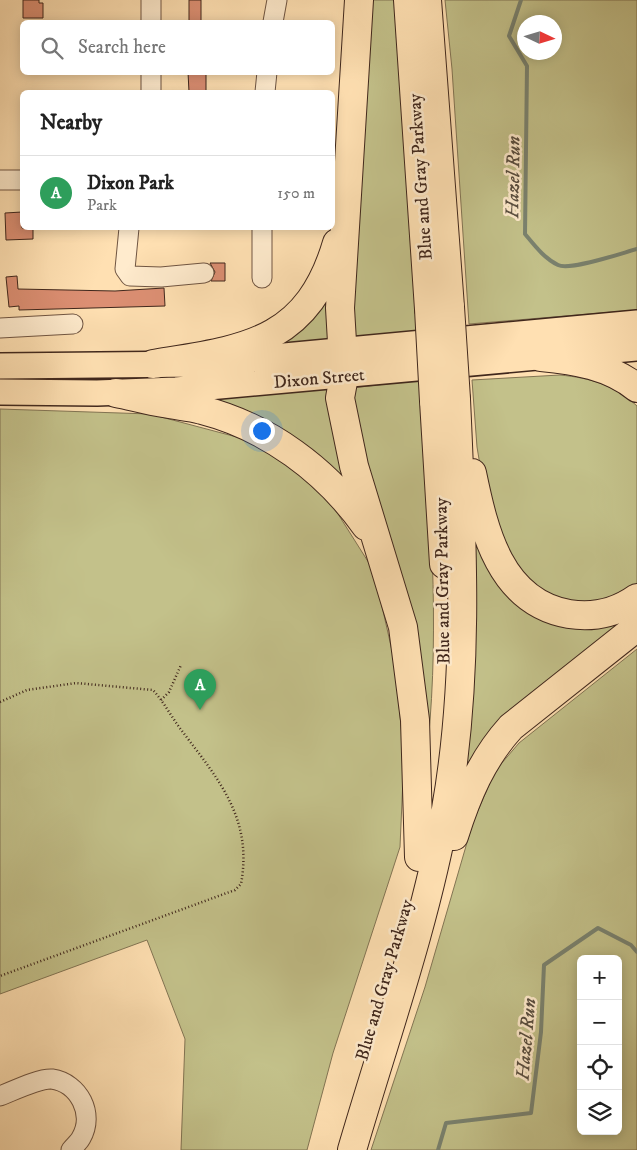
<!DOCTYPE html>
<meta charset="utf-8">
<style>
body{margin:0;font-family:"IM FELL DW Pica",serif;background:#f2f2f2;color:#222}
.controls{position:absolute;right:15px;bottom:15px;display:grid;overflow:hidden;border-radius:8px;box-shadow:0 2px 12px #0003}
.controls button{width:45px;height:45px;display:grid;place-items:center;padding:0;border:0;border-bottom:1px solid #e0e0e0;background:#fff;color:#222;font:25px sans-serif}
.compass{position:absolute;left:517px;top:15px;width:45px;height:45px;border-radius:50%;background:#fff;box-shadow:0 2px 12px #0003;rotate:94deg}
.you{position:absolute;left:261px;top:430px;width:18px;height:18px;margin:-12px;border:4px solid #fff;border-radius:50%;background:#1a73e8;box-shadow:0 0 0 8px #1a73e833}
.badge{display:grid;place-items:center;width:32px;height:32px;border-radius:50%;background:#8f2418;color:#fff;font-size:16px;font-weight:700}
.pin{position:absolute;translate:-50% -41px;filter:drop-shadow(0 1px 2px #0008)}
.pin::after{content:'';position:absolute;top:26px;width:18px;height:15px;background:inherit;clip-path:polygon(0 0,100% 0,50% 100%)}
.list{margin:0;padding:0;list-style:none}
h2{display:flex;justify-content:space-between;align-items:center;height:65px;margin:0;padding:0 20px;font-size:21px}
h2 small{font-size:16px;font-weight:400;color:#767676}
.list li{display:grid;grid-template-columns:32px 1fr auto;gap:15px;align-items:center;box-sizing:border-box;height:75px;padding:0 20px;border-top:1px solid #e0e0e0}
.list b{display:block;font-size:19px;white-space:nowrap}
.list p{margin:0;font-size:16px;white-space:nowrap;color:#767676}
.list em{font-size:16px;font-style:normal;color:#767676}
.icon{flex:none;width:28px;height:28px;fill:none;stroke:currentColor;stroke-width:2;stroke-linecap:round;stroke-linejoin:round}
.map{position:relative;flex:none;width:637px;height:1150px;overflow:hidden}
.search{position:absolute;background:#fff;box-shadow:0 2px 12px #0003;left:20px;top:20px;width:315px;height:55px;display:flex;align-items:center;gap:12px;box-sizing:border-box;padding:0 18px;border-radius:8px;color:#767676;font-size:19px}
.panel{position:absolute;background:#fff;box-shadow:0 2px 12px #0003;left:20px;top:90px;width:315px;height:140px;border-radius:8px}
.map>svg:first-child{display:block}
</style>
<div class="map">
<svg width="637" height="1150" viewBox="0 0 637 1150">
<rect width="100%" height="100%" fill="#ffe0b2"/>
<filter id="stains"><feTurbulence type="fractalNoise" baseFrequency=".004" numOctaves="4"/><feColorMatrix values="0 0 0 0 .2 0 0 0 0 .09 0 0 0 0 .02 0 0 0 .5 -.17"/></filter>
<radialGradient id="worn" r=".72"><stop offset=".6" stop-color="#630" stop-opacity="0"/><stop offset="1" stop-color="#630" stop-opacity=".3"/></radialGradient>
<path fill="#c3c18a" stroke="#827453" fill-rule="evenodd" d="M 366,0 L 396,0 L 417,335 L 349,342 Z
M 445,0 L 637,0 L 637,310 L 469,324 L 452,69 ZM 524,22 L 554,22 L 554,52 L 524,52 Z
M 331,283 L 335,342 L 258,348 Z
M 560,375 C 591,378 614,385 637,406 L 637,587 L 577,612 L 515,574 L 484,489 L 477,447 L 472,380 Z
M 421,380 C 430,502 440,622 428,744 L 361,467 L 351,388 Z
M 330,386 L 362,510 L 182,398 Z
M 0,409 L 150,414 L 248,440 L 321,487 L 374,571 L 395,664 L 404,756 L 400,847 L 333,1053 L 307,1150 L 181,1150 L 185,1039 L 147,940 L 0,994 Z
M 472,530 L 513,591 L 637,615 L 465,772 Z
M 637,649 L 637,1150 L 371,1150 L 425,987 L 473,822 L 495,771 L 519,743 ZM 581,959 L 618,959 L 618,1131 L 581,1131 Z"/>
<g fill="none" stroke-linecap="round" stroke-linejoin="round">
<path stroke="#7a826f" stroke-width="4" d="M 521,0 L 509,36 L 527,66 L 525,234 C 535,246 544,258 558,265 C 570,271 622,253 637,249
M 438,1150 L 446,1123 L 531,1113 L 541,1032 L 544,965 L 598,928 L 631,945 L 637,952"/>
</g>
<path fill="#dc8f73" stroke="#40271c" d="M 23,0 L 39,0 L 39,3 L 43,3 L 43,18 L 23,18 Z
M 189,0 L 201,0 L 201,22 L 189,22 Z
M 188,72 L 206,72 L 206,92 L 189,92 Z
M 22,212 L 22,228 L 33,228 L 33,239 L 6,240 L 5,213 Z
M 210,263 L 225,263 L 225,281 L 211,281 L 215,272 Z
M 17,276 L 18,289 L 115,291 L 164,288 L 165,306 L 19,310 L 19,306 L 9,307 L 6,277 Z"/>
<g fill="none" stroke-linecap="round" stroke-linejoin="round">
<defs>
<path id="minor" d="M 151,0 L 151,22
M 273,22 L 277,0
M 151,72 L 151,92
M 265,92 L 267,72
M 0,180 L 22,180
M 129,228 L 125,269 L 130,276 L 161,277 L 204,273
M 262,278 L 262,228
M 0,328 L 73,324
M 0,1096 C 13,1091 39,1078 52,1079 C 79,1083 95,1114 81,1138 C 79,1142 74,1146 71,1150"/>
<path id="major" d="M 0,366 L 198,364 L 637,323
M 0,392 L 97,393 L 176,390 L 637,348"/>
<path id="highway" d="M 359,0 L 340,308 L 344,376 L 340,398 L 354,466 L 403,627 L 415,720 L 419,857
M 408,0 L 429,309
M 427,0 L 450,307
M 541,357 C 575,360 610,366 637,388
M 153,364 C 243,349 307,345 337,243
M 116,393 C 132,396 148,401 164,403 C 176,406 189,406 202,410 C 268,427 326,470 366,526
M 434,401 L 444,564
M 472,473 C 484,531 500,602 569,614 C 594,618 616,613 637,598
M 454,836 C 467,795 482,759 511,727 L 637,627
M 352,1150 C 385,1037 425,925 446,809 C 470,673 462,536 456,399"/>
</defs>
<use href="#minor" stroke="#705542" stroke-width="21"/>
<use href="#major" stroke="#40271c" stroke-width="28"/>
<use href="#highway" stroke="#40271c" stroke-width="30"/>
<path stroke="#40271c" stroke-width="2.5" stroke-dasharray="1 2.5" stroke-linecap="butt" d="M 161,700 L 169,692 L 181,665
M 0,702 L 27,690 L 76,683 L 153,690 C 164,702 172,718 182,731 C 219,780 253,819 241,884 L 235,890 L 0,976"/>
<use href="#minor" stroke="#ffebcd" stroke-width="19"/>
<use href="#major" stroke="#ffe0b2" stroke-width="25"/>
<use href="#highway" stroke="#ffe0b2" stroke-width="28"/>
<defs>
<path id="highway-bridge" d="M 450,307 L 456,399
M 429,309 L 434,401"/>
</defs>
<use href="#highway-bridge" stroke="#40271c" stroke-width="30" stroke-linecap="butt"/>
<use href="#highway-bridge" stroke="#ffe0b2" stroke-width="28"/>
</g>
<g text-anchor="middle" stroke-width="5" stroke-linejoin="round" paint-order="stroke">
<g font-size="18" fill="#40271c" stroke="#ffebcd">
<text transform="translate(420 177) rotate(-94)" y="6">Blue and Gray Parkway</text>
<text transform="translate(319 378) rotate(-5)" y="6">Dixon Street</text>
<text transform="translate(442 581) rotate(-91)" y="6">Blue and Gray Parkway</text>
<text transform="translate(384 980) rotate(-74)" y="6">Blue and Gray Parkway</text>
</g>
<g font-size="19" font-style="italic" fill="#584d3f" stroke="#ffebcd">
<text transform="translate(512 177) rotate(-89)" y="7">Hazel Run</text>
<text transform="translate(525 1039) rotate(-85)" y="7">Hazel Run</text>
</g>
</g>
<rect width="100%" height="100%" filter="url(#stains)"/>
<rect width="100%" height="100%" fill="url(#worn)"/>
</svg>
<div class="controls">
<button>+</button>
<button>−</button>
<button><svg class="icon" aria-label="locate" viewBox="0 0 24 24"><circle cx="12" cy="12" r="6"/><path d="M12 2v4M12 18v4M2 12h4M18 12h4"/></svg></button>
<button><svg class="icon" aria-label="layers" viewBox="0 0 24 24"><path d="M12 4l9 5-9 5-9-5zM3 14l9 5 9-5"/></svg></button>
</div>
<svg class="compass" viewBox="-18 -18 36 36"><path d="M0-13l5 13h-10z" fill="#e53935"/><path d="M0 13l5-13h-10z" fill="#767676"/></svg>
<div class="you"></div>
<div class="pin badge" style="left:200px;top:710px;background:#2e9e5b">A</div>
<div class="search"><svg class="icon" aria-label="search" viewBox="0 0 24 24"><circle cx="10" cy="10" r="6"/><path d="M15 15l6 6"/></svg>Search here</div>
<section class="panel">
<h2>Nearby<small></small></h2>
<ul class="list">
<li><span class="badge" style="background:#2e9e5b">A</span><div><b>Dixon Park</b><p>Park</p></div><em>150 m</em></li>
</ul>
</section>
</div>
